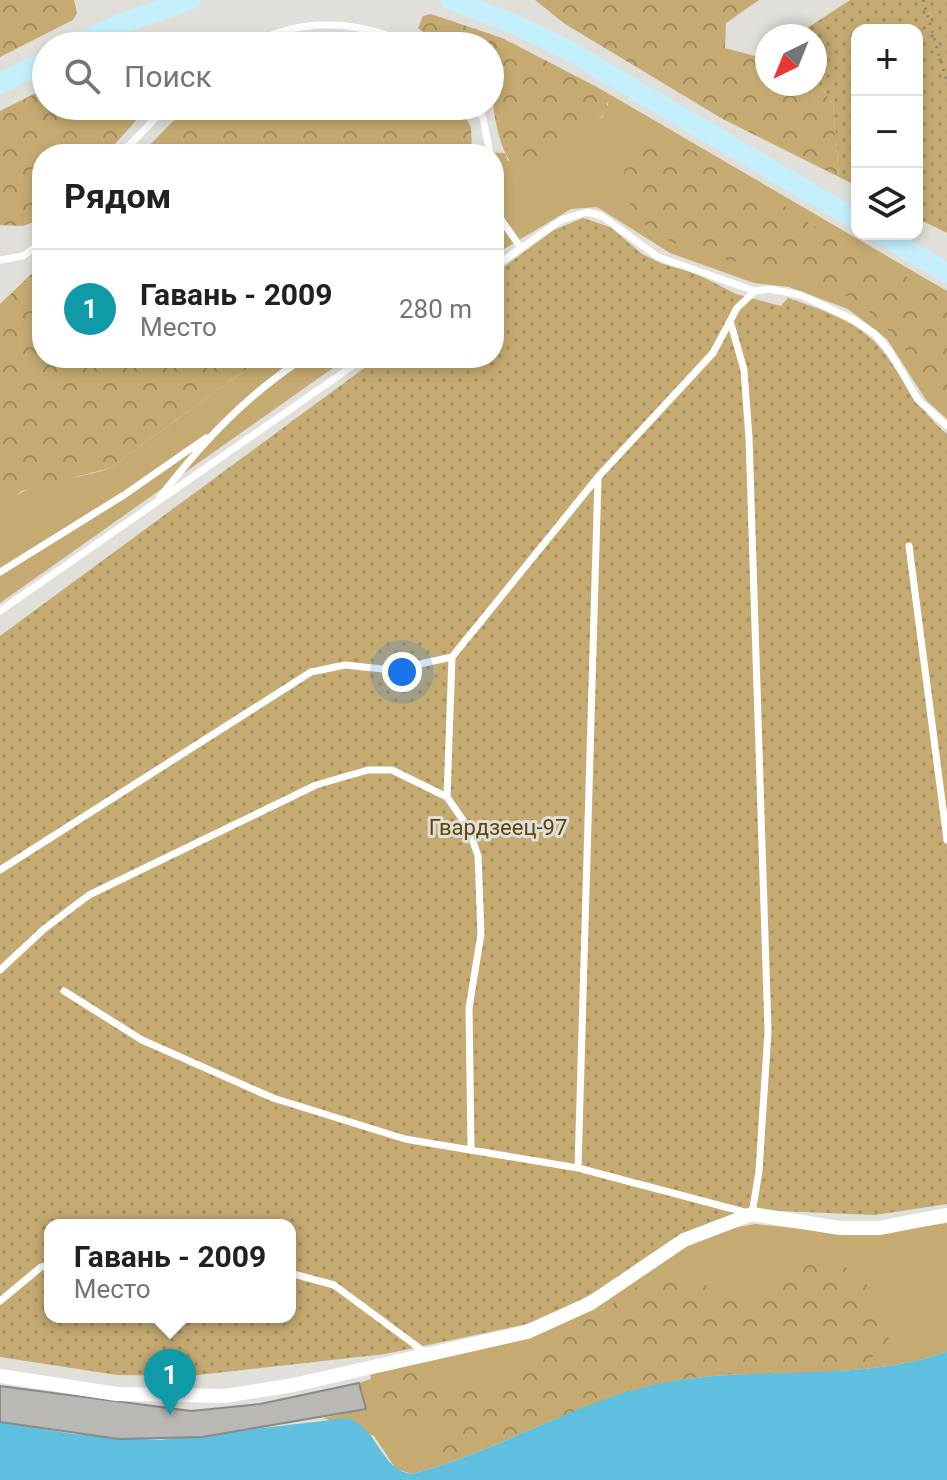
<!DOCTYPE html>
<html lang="ru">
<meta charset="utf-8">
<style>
body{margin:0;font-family:Roboto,sans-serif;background:#f2f2f2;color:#202124}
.controls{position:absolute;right:24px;top:24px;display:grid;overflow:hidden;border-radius:16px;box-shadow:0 4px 12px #0003}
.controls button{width:72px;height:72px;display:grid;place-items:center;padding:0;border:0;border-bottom:2px solid #e0e0e0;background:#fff;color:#202124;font:40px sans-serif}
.compass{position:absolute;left:755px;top:24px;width:72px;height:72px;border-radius:50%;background:#fff;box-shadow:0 4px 12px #0003;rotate:223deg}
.you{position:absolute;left:402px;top:672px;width:28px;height:28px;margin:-20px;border:6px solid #fff;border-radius:50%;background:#1a73e8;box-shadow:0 0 0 12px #1a73e833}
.badge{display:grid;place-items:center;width:52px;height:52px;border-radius:50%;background:#39798d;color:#fff;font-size:26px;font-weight:700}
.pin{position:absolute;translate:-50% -66px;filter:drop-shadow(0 2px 4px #0008)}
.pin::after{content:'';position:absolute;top:42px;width:28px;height:24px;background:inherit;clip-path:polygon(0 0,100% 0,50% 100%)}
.popup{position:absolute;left:44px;top:1219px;width:252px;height:104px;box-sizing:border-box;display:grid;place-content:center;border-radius:16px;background:#fff;filter:drop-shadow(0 2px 6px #0005);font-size:26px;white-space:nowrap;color:#757577}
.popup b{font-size:30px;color:#202124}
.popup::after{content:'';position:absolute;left:50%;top:100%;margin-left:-16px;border:16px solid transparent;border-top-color:#fff}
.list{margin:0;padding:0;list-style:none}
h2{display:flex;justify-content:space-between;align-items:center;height:104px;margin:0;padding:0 32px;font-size:34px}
h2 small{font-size:26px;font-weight:400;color:#757577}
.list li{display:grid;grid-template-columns:52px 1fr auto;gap:24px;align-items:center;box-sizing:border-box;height:120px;padding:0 32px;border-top:2px solid #e0e0e0}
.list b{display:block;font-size:30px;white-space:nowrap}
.list p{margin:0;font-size:26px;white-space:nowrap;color:#757577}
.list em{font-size:26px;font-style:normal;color:#757577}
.icon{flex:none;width:44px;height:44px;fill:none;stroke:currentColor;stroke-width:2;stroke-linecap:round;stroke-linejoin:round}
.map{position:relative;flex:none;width:947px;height:1480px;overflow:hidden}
.search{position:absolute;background:#fff;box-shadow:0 4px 12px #0003;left:32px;top:32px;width:472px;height:88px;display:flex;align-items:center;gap:20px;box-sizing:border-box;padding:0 28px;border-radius:44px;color:#757577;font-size:30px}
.panel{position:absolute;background:#fff;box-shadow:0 4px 12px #0003;left:32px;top:144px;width:472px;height:224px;border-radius:32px}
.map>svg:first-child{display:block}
</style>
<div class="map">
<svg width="947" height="1480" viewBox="0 0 947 1480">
<defs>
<pattern id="forest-crowns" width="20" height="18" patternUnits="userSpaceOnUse" patternTransform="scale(2)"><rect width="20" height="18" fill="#c5ab72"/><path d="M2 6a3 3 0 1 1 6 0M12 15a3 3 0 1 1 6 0" fill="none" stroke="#a08c5e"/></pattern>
<pattern id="garden-dots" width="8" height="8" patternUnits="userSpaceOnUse" patternTransform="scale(2)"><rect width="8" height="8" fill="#c5ab72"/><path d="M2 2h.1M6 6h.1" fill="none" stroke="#a08c5e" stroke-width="1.8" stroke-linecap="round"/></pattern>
</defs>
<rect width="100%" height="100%" fill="#e0dfda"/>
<path fill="#c5ab72" d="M 597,87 L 947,291 L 947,419 L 926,400 L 887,339 L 848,309 L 789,287 L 754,283 L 670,253 L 597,207 L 571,209 L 494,255 L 494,154 L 472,152 L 505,153 L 508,161 L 603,117 L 608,104 Z
M 262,358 L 347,358 L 0,603 L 0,508 C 30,478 73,482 110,468 Z
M 947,1223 L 947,1352 C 853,1384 754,1364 658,1384 C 573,1402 496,1453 412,1474 L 396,1469 L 374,1436 L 323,1418 L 365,1409 L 359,1383 L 371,1379 L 368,1369 L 542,1331 L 577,1317 L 685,1245 L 721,1230 L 755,1224 L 863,1235 Z"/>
<path fill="url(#forest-crowns)" d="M 0,0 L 74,0 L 77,13 L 73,20 L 0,57 Z
M 535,0 L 759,0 L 726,23 L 725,48 L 755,56 L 767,51 L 767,84 L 815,84 L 815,78 L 833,104 L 839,177 L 721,118 L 565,24 Z
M 431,14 L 502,38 L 597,87 L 606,97 L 608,112 L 532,169 L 515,167 C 492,145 490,77 490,46 L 440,46 L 418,28 L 423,16 Z
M 46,88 L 46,106 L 149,106 L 106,154 L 42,154 L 42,219 L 23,226 L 0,225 L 0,111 Z
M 188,106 L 460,106 L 471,127 L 472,152 L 141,154 Z
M 653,138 C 723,153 779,207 840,242 C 876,263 914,277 947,302 L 947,406 C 916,369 897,329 855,301 C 831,286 803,277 776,270 C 724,257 628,250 624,180 C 623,160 635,146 653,138 Z
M 42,264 L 42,358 L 262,358 L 110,468 L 22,491 L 0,508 L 0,304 Z
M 831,1261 C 865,1270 888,1308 889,1342 C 851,1389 777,1370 722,1374 C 627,1383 538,1427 449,1461 L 435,1449 L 439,1425 C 428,1417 425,1424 413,1424 C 398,1424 385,1406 377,1394 L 381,1382 L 408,1369 L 466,1390 L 486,1387 L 512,1375 L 535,1346 L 549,1336 L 605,1309 L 650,1277 L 666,1271 L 697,1279 L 729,1301 L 748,1301 L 768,1294 L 791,1274 L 812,1263 Z"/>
<path fill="url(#garden-dots)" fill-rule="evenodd" d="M 850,0 L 947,0 L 947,233 L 917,218 L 917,30 L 857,30 L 857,186 L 839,177 L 833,104 L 815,78 L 815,36 L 795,36 Z
M 583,218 L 610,227 L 642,254 L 663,264 L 695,273 L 736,294 L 781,306 L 788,298 C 820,309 860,322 881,349 C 905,379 917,409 947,434 L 947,1204 L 875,1215 L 757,1210 L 537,1322 L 385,1354 L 188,1376 L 117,1375 L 0,1357 L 0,636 L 378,358 L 494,358 L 494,274 L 554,230 ZM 50,1225 L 290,1225 L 290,1317 L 50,1317 Z"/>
<path fill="#5ebfdf" d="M 947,1352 L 947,1480 L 0,1480 L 0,1422 L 73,1434 L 160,1440 L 348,1418 C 378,1428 381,1471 412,1474 C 496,1453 573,1402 658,1384 C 754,1364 853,1384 947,1352 Z"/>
<path fill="#bab8b4" stroke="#8a8985" stroke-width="2" d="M 359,1383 L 366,1409 L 202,1437 L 119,1439 L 0,1422 L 0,1386 L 191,1411 L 260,1404 Z"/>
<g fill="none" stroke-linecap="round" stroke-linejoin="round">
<path stroke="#878783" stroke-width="3" stroke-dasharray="2 6" stroke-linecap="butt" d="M 923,0 L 947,82"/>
<path stroke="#fff" stroke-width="7" d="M 248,46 C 302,15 361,21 415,46
M 476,106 L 483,118 L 490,154
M 121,154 L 167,106
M 494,201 L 500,218 L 521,248
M 0,260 L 23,256 L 42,242
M 494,267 L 561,220 L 587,212 L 602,216 L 658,257 L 755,291
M 160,497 C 202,443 245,396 304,358
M 909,546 L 947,840
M 0,572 L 124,495 L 206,438
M 0,611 L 364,358
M 447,797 L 452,657 L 598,477 L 713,353 L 737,308 L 755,291 L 769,289 L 801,295 L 854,320 L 875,334 L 890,352 L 918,400 L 947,426
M 0,870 L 311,672 L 345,665 L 392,670 L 452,657
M 0,970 L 44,929 L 89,895 L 316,785 L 368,770 L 392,770 L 447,797 L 469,829 L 478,856 L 481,934 L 469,1008 L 471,1149
M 64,991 L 142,1040 L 273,1098 L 405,1139 L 578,1168 L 752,1214 L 759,1171 L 768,1031 L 749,438 L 744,370 L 731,324
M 578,1168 L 598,478
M 290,1273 L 334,1285 L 426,1353
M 0,1301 L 41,1267 L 50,1265"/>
<path stroke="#fff" stroke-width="14" d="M 0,1376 L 117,1394 L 225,1396 L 293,1385 L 527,1332 L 591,1303 L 684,1240 L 752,1214 L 840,1228 L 879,1228 L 947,1215"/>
<path stroke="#c3f0fc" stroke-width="20" d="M 451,0 L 509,22 L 564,48 L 857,220
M 72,46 L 123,23 L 190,0
M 0,84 L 46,60
M 881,234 L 947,273"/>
</g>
<g text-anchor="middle" stroke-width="6" stroke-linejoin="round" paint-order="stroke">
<g font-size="22" fill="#5e470a" stroke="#e0dfda">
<text x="498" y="835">Гвардзеец-97</text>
</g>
</g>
</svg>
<div class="controls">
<button>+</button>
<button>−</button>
<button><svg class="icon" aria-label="layers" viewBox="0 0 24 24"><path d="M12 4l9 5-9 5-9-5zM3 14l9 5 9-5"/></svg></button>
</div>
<svg class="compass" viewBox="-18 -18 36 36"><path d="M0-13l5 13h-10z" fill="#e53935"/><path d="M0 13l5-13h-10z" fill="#757577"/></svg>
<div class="you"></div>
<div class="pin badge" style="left:170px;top:1415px;background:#0f9aa8">1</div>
<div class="popup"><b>Гавань - 2009</b>Место</div>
<div class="search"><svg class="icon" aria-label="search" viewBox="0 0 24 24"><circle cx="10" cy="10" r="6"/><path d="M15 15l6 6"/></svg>Поиск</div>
<section class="panel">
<h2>Рядом<small></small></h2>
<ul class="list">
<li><span class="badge" style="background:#0f9aa8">1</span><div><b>Гавань - 2009</b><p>Место</p></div><em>280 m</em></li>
</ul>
</section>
</div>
